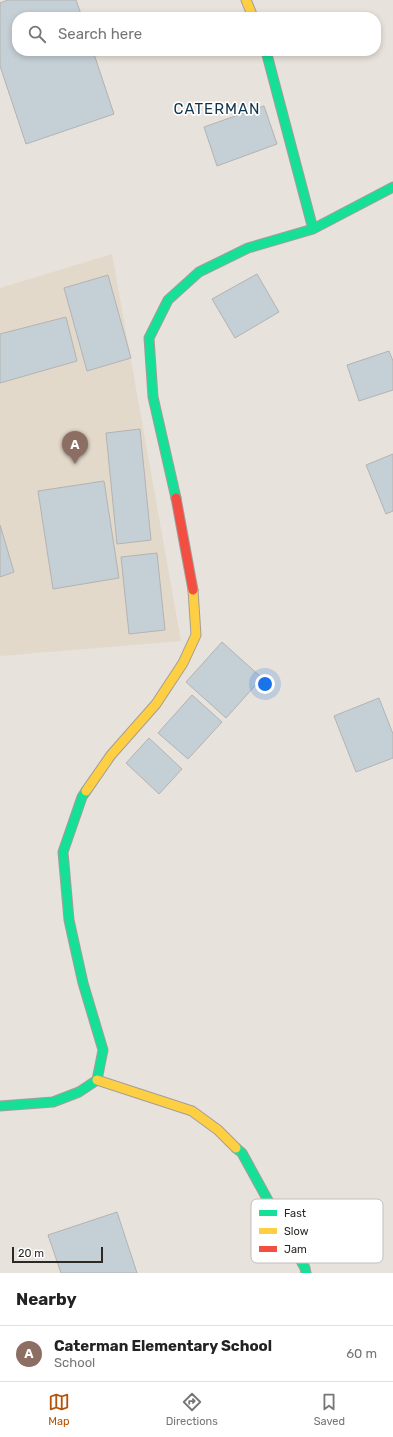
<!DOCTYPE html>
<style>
body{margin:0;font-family:Rubik,sans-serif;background:#f2f2f2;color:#222}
.scale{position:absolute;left:12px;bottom:10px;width:91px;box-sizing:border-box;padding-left:4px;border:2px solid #2c2924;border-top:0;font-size:11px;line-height:14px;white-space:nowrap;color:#2c2924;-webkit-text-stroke:3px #fff;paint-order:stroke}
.you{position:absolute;left:265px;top:684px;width:14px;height:14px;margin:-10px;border:3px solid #fff;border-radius:50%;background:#1a73e8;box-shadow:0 0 0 6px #1a73e833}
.badge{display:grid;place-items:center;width:26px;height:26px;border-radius:50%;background:#b45309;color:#fff;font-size:13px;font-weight:700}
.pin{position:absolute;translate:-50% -33px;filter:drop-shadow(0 1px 2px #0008)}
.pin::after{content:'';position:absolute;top:21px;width:14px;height:12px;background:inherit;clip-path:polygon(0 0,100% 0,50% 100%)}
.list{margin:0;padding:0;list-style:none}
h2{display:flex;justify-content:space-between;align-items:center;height:52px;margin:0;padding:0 16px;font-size:17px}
h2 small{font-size:13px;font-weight:400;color:#767676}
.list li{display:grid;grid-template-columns:26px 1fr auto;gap:12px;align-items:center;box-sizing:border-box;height:56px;padding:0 16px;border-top:1px solid #e0e0e0}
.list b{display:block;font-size:15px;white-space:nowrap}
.list p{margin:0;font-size:13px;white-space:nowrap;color:#767676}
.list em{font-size:13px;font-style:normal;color:#767676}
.icon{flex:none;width:22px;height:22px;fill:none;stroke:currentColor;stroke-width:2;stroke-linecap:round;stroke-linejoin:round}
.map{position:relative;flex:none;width:393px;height:1273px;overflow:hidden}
.search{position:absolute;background:#fff;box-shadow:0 2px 6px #0003;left:12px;right:12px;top:12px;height:44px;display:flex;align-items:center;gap:10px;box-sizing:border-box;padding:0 14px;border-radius:16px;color:#767676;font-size:15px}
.sheet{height:108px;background:#fff}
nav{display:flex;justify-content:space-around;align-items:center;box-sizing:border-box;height:56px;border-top:1px solid #e0e0e0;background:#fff;font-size:11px;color:#767676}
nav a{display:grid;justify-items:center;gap:2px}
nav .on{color:#b45309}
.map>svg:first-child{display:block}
</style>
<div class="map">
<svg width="393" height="1273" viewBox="0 0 393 1273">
<rect width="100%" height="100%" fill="#e7e2db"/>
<path fill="#e2d9cb" d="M 112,254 L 181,641 L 0,656 L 0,288 Z"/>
<path fill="#c5cfd6" stroke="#b3b3b2" d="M 8,0 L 76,0 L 82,17 L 17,17 L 17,51 L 93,51 L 114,114 L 26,144 L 0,66 L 0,3 Z
M 264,106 L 277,144 L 217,166 L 204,127 Z
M 257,274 L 279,312 L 235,338 L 212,299 Z
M 108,275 L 131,358 L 87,371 L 64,288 Z
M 66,317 L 77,361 L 0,383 L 0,334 Z
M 389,351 L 393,361 L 393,390 L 359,401 L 347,365 Z
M 140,429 L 151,540 L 117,544 L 106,433 Z
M 393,454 L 393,511 L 386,514 L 366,465 Z
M 104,481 L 119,578 L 53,589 L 38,491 Z
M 0,525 L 14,572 L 0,577 Z
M 157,553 L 165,630 L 129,634 L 121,557 Z
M 222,642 L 262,678 L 226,718 L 186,682 Z
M 192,695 L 222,722 L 188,759 L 158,733 Z
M 379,698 L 393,734 L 393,758 L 356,772 L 334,716 Z
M 149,738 L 182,769 L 159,794 L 126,763 Z
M 117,1212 L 137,1273 L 61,1273 L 48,1235 Z"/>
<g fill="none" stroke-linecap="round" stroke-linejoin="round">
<defs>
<path id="fast" d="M 266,51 L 313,229
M 176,498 L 153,397 L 149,338 L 168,300 L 199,272 L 248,248 L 313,229 L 393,187
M 0,1106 L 53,1102 L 79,1092 L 97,1080 L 103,1050 L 83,983 L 69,920 L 63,852 L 82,797 L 86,791
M 236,1148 L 242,1153 L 305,1268 L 306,1273"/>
<path id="slow" d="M 246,0 L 253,17
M 86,791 L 111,755 L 156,704 L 183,663 L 196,635 L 193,590
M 97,1080 L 192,1111 L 218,1130 L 236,1148"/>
<path id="jam" d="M 176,498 L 193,590"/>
</defs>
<use href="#fast" stroke="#a29e99" stroke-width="11"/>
<use href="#slow" stroke="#a29e99" stroke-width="11"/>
<use href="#jam" stroke="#a29e99" stroke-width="11"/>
<use href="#fast" stroke="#16e098" stroke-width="9"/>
<use href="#slow" stroke="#ffcf43" stroke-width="9"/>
<use href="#jam" stroke="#f24e42" stroke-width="9"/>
</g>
<g text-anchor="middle" stroke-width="3.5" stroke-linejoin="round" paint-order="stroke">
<g font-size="15" letter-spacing="1" fill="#0f334c" stroke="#fff">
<text x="217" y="114">CATERMAN</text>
</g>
</g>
<rect x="251" y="1199" width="132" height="64" rx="6" fill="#fff" stroke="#c0bfbd" stroke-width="1"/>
<rect x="259" y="1210" width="18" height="6" fill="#16e098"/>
<rect x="259" y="1228" width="18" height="6" fill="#ffcf43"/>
<rect x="259" y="1246" width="18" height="6" fill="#f24e42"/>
<g font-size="11" fill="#2c2924">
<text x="284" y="1217">Fast</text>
<text x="284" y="1235">Slow</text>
<text x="284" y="1253">Jam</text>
</g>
</svg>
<div class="scale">20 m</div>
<div class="you"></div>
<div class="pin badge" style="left:75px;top:464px;background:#8d6e63">A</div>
<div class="search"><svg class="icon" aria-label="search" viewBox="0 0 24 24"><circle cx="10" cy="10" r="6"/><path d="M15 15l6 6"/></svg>Search here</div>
</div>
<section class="sheet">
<h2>Nearby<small></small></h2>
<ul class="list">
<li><span class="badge" style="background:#8d6e63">A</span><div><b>Caterman Elementary School</b><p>School</p></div><em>60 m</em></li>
</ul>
</section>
<nav>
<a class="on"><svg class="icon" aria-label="map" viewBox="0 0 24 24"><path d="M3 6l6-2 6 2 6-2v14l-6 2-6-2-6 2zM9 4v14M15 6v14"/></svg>Map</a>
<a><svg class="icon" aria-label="directions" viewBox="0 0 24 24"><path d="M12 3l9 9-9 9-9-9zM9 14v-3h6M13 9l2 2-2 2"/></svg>Directions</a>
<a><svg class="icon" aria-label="saved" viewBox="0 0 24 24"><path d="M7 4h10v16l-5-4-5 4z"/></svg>Saved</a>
</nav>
